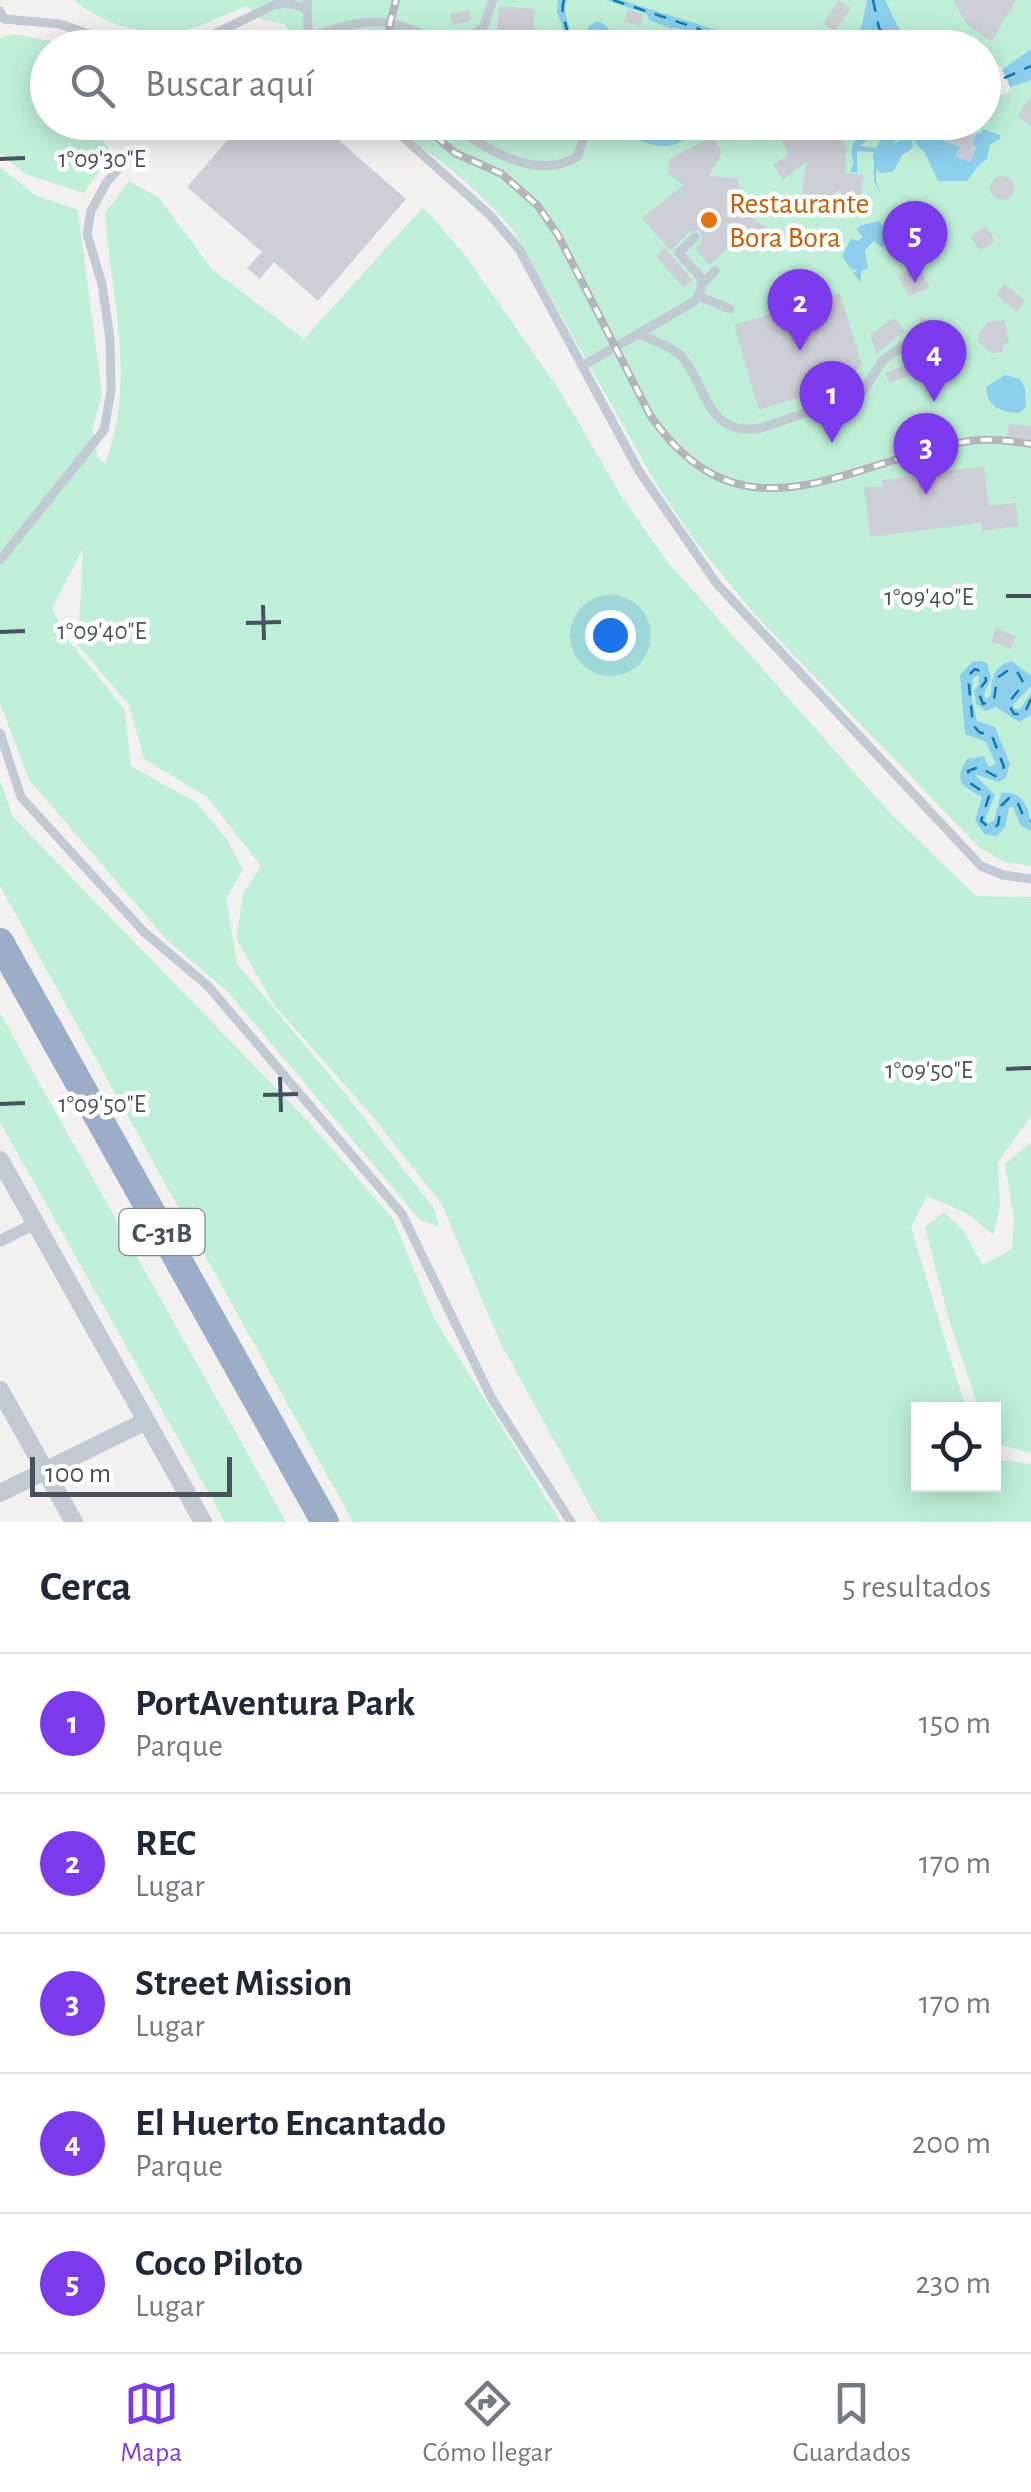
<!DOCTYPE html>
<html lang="es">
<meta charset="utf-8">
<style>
body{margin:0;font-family:"Alegreya Sans",sans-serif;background:#f6f6f7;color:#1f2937}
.controls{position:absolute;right:30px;bottom:30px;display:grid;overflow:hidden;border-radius:0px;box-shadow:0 5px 25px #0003}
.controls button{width:90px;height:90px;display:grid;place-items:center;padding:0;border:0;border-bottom:2px solid #e0e1e3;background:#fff;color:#1f2937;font:50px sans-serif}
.scale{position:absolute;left:30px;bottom:25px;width:202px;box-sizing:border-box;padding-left:10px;border:5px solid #48525e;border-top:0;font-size:28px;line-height:35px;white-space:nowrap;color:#48525e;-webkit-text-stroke:8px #fff;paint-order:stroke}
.you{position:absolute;left:610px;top:635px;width:35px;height:35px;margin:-25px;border:8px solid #fff;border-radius:50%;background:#1a73e8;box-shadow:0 0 0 15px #1a73e833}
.badge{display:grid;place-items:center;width:65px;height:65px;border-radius:50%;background:#7c3aed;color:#fff;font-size:32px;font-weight:700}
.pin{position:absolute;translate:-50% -82px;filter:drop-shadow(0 2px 5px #0008)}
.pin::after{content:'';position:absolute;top:52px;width:35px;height:30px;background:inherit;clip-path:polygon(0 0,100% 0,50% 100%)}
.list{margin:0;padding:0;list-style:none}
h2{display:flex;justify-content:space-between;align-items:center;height:130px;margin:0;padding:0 40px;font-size:42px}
h2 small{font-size:32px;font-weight:400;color:#747a83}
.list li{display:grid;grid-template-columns:65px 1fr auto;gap:30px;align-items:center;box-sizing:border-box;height:140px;padding:0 40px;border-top:2px solid #e0e1e3}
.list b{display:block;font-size:38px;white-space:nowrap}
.list p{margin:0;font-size:32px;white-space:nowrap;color:#747a83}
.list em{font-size:32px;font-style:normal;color:#747a83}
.icon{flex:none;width:55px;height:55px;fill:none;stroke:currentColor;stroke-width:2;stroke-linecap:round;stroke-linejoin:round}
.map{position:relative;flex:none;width:1031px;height:1522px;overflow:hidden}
.search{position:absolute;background:#fff;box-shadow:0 5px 25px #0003;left:30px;right:30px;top:30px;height:110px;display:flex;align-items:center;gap:25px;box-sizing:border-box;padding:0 35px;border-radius:55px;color:#747a83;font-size:38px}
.sheet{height:830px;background:#fff}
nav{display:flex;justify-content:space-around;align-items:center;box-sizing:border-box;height:140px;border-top:2px solid #e0e1e3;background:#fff;font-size:28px;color:#747a83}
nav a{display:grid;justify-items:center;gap:5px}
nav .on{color:#7c3aed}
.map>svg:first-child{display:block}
</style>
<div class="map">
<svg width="1031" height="1522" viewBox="0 0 1031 1522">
<rect width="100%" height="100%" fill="#f3f1f0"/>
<path fill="#bff0d7" d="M 74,0 L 1031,0 L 1031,866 L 1004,862 L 979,847 L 756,616 L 694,540 L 655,482 L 513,230 C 478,188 432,153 387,123 L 984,122 L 984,48 L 302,47 L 284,24 L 260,19 L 247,6 C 225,14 195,31 171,32 C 136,33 100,23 74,0 Z
M 13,34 L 82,47 L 48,48 L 48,122 L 89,123 L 87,125 L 113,152 L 84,193 L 25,174 L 0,153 L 0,38 Z
M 0,167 L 35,195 L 78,210 L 102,394 L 92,431 L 98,458 L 105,463 C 137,383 111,296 105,213 L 129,181 L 159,198 L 212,269 L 304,339 L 423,207 L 465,255 L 562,394 L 620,494 L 666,560 L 892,815 L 976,896 L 1031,897 L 1031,1116 L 998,1162 L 1000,1207 L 993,1235 L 968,1214 L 927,1196 L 911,1227 L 966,1409 L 918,1410 L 918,1484 L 994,1484 L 994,1459 L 1031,1464 L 1031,1522 L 599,1522 L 501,1344 L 441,1203 L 368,1111 L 274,1005 L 236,938 L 243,894 L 261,866 L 207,797 L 144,759 L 129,705 L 78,645 L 83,549 L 52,608 L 69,641 L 125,710 L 131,766 L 197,803 L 228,841 L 243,870 L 226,898 L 237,964 L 347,1096 L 435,1210 L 439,1227 L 420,1220 L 227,991 L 167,940 L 29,780 L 0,703 Z
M 0,779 L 13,817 L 307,1120 L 393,1219 L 434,1318 L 561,1522 L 353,1522 L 0,886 Z
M 0,1013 L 286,1522 L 225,1522 L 0,1122 Z
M 1031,1142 L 1031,1453 L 994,1443 L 994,1410 L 979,1409 L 948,1317 L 925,1227 L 944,1212 L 963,1230 L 983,1265 L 1012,1249 L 1014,1219 L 1005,1164 Z"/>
<path fill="#8ccfed" d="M 558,0 L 567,0 C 560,18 576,29 570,47 L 558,47 L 564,31 L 557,12 Z
M 606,0 L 621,0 L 720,31 L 726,40 L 723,44 L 725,47 L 712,47 L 702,35 L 673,27 L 672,29 L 649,20 L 647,14 Z
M 867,0 L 885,0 L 902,35 L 914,38 L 919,47 L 849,47 L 862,25 Z
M 597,21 C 608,24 614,35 617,46 L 622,47 L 580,47 L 589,26 Z
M 1031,49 L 1031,80 L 990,94 L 987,109 L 984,107 L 984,78 L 1002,70 Z
M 613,123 L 687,123 L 681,142 C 658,154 629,137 613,123 Z
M 875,123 L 889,123 L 860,146 L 877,148 L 876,181 L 881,195 L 874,181 L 874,152 L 857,151 L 857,173 L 850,171 L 854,163 C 846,146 860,131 875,123 Z
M 913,123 L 937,123 L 945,133 L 942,140 L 960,147 L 956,156 L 970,162 L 976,148 L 972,145 L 977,133 L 981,134 L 983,129 L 1000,135 L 1000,139 L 990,145 L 987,159 L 977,167 L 967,181 L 938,181 L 925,153 L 915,143 Z
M 879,221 L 884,227 L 884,246 L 881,247 L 874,241 C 860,252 867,256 868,269 L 862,270 L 860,282 L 853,273 L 858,270 L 851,269 L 842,256 L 851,239 L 858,241 L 863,237 L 857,230 L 859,226 Z
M 1005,375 L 1020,379 L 1025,388 L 1026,407 L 1019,413 C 1001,412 987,407 986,387 Z
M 981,661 L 987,663 L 991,678 L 984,695 L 986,699 L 991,695 C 991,679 994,665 1012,661 L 1031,676 L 1031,686 L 1013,705 L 1015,709 L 1020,709 L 1031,693 L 1031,715 L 1019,722 L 996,707 L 986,711 L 976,704 L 974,691 L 979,684 L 979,675 L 973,678 L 972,700 L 977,721 L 995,727 L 1010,764 L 1006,778 L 999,782 L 974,774 L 995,795 L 985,820 L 989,823 L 994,821 L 1001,793 C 1024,789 1031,811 1031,831 L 1021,826 L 1013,807 L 1009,807 L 1005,827 L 997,836 L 984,834 L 975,820 L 982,797 C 961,785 953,782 967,759 L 984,756 L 989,767 L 996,764 L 986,742 L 965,734 L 960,675 L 972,662 Z"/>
<path fill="#f3f1f0" d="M 1000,65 L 1012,91 L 999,96 L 987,71 Z"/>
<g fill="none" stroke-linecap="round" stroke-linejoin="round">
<path stroke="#8ccfed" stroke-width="14" d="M 902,126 L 905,131 L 906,144 L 896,151 L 889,165 L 883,166 L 880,157 L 894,127 Z"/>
<path stroke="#0c7cae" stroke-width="2.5" stroke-dasharray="12 10" stroke-linecap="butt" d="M 564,0 C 558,17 573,30 566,48
M 613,0 L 699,29 L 710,37 L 715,48
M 873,0 L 879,28 L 892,48
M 984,87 L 1031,66
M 621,122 C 640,129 662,141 676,122
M 1031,699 L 1024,714 L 1014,714 L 1008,703 L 1024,684 L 1018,673 L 1010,669 L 997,678 L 994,700 L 983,704 L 978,691 L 986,681 L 985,673 L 975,669 L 968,676 L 973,725 L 979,732 L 992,736 L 1004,767 L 1000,774 L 995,776 L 979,767 L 968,771 L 970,783 L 989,796 L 981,821 L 990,828 L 998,825 L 1001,806 L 1009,798 L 1017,801 L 1023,815 L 1031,821"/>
</g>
<path fill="#cccfd6" d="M 839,0 L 851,8 L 835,31 L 823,23 Z
M 953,0 L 1016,0 L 992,41 L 967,25 Z
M 499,6 L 535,9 L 533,40 L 497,36 Z
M 469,9 L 472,20 L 453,25 L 450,14 Z
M 628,9 L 644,14 L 640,26 L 624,21 Z
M 667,32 L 692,37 L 690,48 L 664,48 Z
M 1031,96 L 1031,126 L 1017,116 Z
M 114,122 L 146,122 L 140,136 L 131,140 L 121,137 Z
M 243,122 L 318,122 L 406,199 L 318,301 L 274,262 L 260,279 L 247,268 L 262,252 L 187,187 Z
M 696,122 L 731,122 L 705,134 Z
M 739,122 L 764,122 L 757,137 L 750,141 L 741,135 Z
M 775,122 L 874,122 L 842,137 L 848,152 L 846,153 L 846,173 L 864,175 L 860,203 L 852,207 L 844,205 L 840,189 L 825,199 L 806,197 L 802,189 L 806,162 L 783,180 L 773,165 L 788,155 Z
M 948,125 L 975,136 L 972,145 L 976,147 L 970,162 L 956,156 L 960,147 L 942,139 Z
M 713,136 L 722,153 L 709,176 L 737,178 L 740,190 L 732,204 L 779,236 L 776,242 L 750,229 L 709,265 L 695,249 L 702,240 L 700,231 L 690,231 L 671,251 L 642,218 L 684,185 L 668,173 L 669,159 Z
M990 188a12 12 0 1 1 24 0a12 12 0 1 1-24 0Z
M 801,225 L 817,239 L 827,227 L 837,236 L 822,254 L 812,246 L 795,250 L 788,243 L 787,233 L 793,226 Z
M 986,226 L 995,241 L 981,251 L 970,237 Z
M 665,248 L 692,280 L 684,288 L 656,257 Z
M 913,267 L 916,271 L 920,269 L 930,287 L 910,296 L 898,276 Z
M 1005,284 L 1025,301 L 1016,312 L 996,295 Z
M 840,293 L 862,365 L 836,386 L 759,410 L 734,325 Z
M 920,316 L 939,325 L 931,349 L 942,347 L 944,359 L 928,361 L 927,351 L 920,352 Z
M 894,318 L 905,331 L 877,353 L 870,335 Z
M 1004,320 L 1009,341 L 1003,346 L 1003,352 L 991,353 L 978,342 L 979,332 L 989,321 Z
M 905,365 L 911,375 L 889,383 L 885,373 Z
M 1009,424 L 1031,426 L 1031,440 L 1007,437 Z
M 984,466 L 989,506 L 1016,503 L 1018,526 L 982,531 L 981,523 L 870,537 L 864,487 L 883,486 L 882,480 Z
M 996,628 L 1016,636 L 1011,649 L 991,641 Z"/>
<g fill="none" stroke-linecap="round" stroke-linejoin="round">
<path stroke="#c1c9d2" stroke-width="9" d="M 307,0 L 308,27 L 314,48
M 0,11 L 4,19 L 60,24 L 129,48
M 310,37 C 335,29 360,19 387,23 C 427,28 438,58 483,28 L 493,0
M 185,48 L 274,5 L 286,3 L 306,8
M 386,122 L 491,216 L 519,249 L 639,471 L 717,584 L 981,866 L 1003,875 L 1031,879
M 453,122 C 482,150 539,182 578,156 L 588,122
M 702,284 L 715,271
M 699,296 L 730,309
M 640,334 C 652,341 672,346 681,356 C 708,385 705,438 761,428 L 861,394 L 883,360 L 904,345 L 913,363
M 584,365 L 695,301 L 701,289 L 701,278 L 679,253 L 695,237
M 0,560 L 104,430 L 111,391 L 110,339 L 102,284 L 87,234 L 91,211 L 106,183 L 119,168
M 0,733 L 21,797 L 144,932 L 208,986 L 402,1214 L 492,1399 L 571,1522"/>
<path stroke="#c1c9d2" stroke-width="12" d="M 0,1241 L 36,1223"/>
<path stroke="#c1c9d2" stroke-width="18" d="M 0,1160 L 203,1522
M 0,1390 L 74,1522
M 0,1493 L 146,1421"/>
<path stroke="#9cadc7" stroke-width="28" d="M 0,942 L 325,1522"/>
<defs>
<path id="rail" d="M 389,48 L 390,23 L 396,0
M 419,122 L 455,153 L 502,174 L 538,206 L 558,235 L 650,415 C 744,551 850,459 970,441 C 991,438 1010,441 1031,444"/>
</defs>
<use href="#rail" stroke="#b3b5bb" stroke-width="8"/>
<use href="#rail" stroke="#fff" stroke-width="4" stroke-dasharray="11" stroke-linecap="butt"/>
</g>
<path fill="none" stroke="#48525e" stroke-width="4" d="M 0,159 L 25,158M 1006,596 L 1031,596M 263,605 L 264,640M 246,623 L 281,622M 0,632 L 25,631M 1006,1069 L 1031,1068M 280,1077 L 281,1112M 263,1095 L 298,1094M 0,1104 L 25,1103"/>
<circle fill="#e8710a" stroke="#fff" stroke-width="4" cx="709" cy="220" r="10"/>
<g text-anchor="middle" stroke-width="9" stroke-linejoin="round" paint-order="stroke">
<rect fill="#fff" stroke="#7f868e" stroke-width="2.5" x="119.5" y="1209" width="85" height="46" rx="8"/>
<g font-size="28" font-weight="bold" fill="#48525e">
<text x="162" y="1242">C-31B</text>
</g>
<g font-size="30" fill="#c56008" stroke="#fff" text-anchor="start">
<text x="729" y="213">Restaurante<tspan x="729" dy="34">Bora Bora</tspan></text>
</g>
</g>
<g font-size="25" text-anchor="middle" fill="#48525e" stroke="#fff" stroke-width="9" stroke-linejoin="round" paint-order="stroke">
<text x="102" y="167">1°09'30"E</text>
<text x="929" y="605">1°09'40"E</text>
<text x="102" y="639">1°09'40"E</text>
<text x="929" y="1078">1°09'50"E</text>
<text x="102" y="1112">1°09'50"E</text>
</g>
</svg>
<div class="controls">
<button><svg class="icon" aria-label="locate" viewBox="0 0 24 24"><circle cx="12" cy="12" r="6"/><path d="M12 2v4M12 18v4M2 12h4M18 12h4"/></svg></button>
</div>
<div class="scale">100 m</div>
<div class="you"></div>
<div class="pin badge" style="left:832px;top:443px">1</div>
<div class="pin badge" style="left:800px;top:351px">2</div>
<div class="pin badge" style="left:926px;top:495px">3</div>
<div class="pin badge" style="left:934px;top:402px">4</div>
<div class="pin badge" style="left:915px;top:283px">5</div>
<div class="search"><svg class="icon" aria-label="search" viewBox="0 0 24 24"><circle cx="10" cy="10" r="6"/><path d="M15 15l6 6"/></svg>Buscar aquí</div>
</div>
<section class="sheet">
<h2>Cerca<small>5 resultados</small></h2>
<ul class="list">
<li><span class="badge">1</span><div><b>PortAventura Park</b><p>Parque</p></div><em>150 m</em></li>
<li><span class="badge">2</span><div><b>REC</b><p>Lugar</p></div><em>170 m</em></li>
<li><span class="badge">3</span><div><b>Street Mission</b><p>Lugar</p></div><em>170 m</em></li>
<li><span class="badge">4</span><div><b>El Huerto Encantado</b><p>Parque</p></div><em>200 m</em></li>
<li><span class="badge">5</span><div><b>Coco Piloto</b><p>Lugar</p></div><em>230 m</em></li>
</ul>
</section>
<nav>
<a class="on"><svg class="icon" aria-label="map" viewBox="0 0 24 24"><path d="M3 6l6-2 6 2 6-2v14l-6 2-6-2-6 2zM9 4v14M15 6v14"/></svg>Mapa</a>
<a><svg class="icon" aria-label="directions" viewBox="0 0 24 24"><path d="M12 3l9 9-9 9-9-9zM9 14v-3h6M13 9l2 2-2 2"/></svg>Cómo llegar</a>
<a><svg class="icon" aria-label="saved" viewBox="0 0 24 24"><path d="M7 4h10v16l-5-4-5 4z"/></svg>Guardados</a>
</nav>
